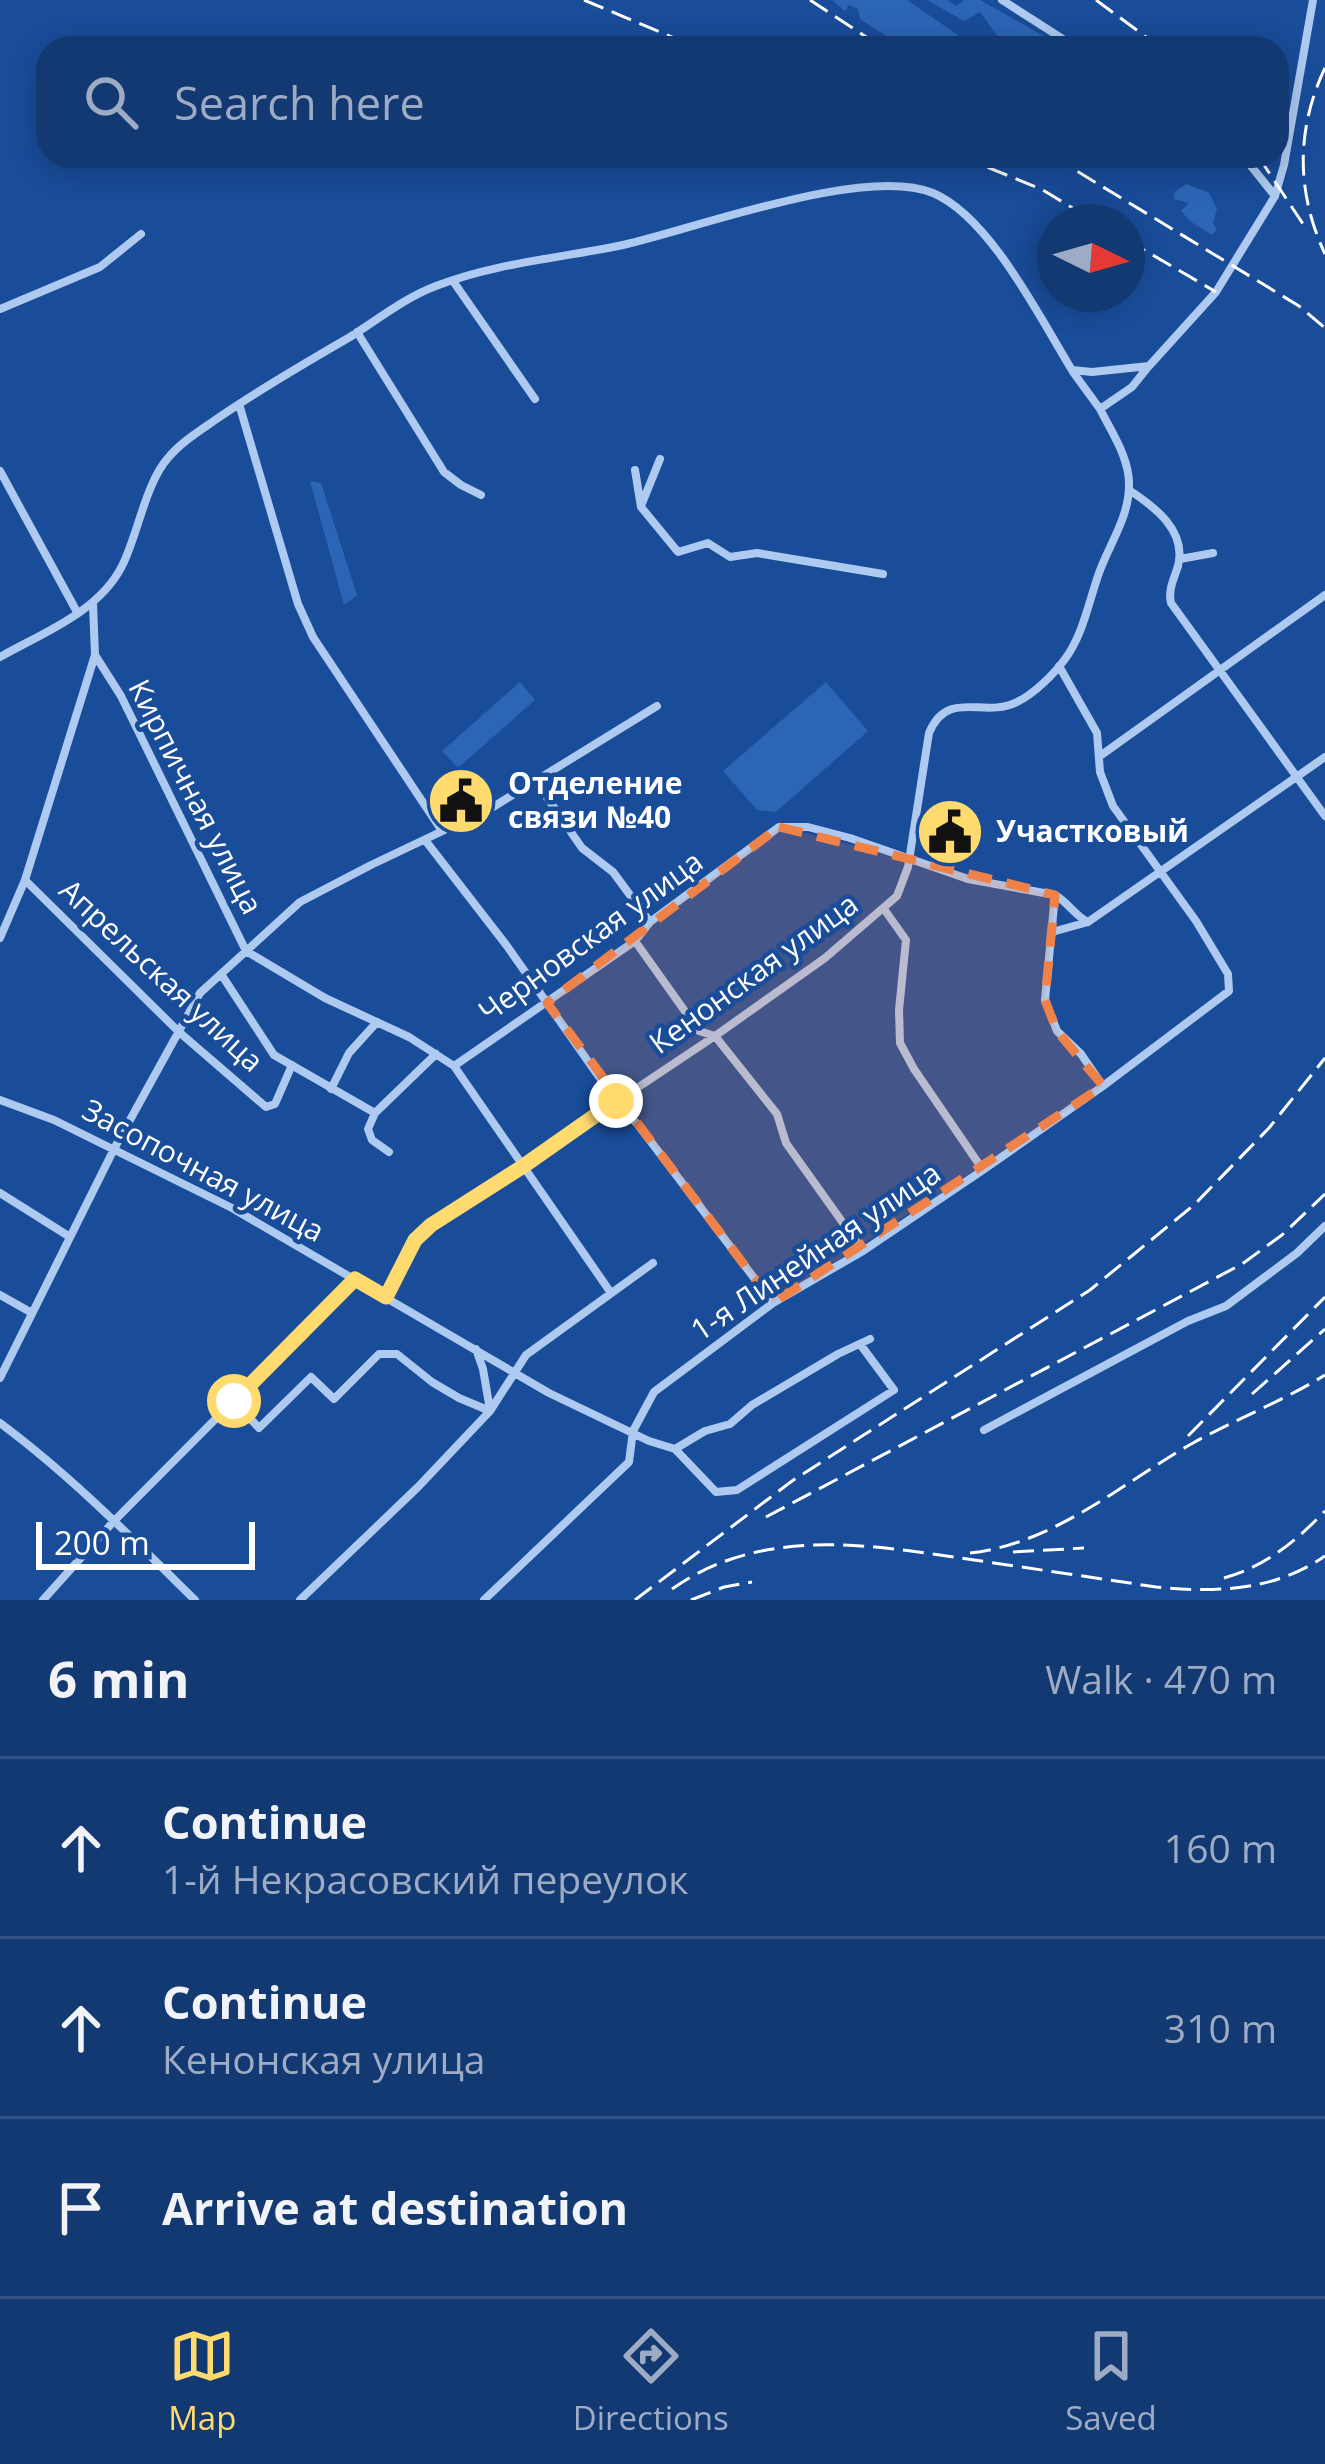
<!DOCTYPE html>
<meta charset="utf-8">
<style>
body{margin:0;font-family:"Open Sans",sans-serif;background:#20447b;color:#f1f3f6}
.compass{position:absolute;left:1037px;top:204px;width:108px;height:108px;border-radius:50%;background:#133973;box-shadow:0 6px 30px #0003;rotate:95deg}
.scale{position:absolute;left:36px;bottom:30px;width:219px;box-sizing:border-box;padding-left:12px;border:6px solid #fff;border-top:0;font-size:33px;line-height:42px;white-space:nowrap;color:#fff;-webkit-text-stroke:9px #194c99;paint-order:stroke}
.stop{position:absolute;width:36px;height:36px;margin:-27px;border:9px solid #ffda6e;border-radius:50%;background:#fff}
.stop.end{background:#ffda6e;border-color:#fff;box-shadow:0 3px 12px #0008}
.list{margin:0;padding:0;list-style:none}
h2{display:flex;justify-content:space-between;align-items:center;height:156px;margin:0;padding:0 48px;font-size:51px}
h2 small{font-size:39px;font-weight:400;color:#9dacc4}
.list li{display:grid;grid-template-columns:78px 1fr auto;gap:36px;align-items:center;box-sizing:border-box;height:180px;padding:0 48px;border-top:3px solid #325385}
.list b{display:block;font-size:45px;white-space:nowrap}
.list p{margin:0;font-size:39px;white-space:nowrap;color:#9dacc4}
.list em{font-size:39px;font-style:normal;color:#9dacc4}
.icon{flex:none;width:66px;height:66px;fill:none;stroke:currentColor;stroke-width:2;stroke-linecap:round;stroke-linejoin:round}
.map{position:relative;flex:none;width:1325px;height:1600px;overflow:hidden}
.search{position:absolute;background:#133973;box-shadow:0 6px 30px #0003;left:36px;right:36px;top:36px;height:132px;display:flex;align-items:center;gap:30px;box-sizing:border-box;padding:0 42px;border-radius:36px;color:#9dacc4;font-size:45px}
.sheet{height:696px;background:#133973}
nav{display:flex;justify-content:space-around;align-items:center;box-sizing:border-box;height:168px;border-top:3px solid #325385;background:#133973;font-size:33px;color:#9dacc4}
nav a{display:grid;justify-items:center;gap:6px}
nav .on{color:#ffda6e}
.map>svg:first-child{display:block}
</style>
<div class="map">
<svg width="1325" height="1600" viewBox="0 0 1325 1600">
<rect width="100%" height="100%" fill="#194c99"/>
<path fill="#2d65b6" d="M 832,0 L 907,0 L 977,48 L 905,48 L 860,19 L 858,9 L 849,5 L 845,11 Z
M 927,0 L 947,0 L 956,6 L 964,0 L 980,0 L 1065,48 L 1025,48 L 1012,39 L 1001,41 L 980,12 L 964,21 Z
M 1186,184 L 1209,193 L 1217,209 L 1213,223 L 1217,229 L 1212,235 L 1191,222 L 1181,211 L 1189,203 L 1174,199 L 1175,192 Z
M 310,481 L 321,483 L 357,595 L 344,605 Z
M 520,682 L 535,700 L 458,768 L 442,751 Z
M 826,682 L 868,731 L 776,812 L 757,810 L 723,771 Z"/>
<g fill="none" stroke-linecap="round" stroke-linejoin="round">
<path stroke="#aecaf1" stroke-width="8" d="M 1002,0 L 1077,48
M 1243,156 L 1275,196
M 453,281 L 535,399
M 0,309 L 100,267 L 141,234
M 357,332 L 444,472 L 461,485 L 481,495
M 1073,372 L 1100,409 L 1132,387 L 1148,367
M 239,404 L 298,604 L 313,637 L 442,831
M 635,470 L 641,507 L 678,552 L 708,543 L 730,557 L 757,553 L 883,574
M 0,471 L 77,612
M 1129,490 C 1155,507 1187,531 1178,566 C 1174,579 1168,589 1171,603 L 1325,816
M 641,506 L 660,459
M 1180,559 L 1213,553
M 95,655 L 121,696 L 246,951 L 325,998 L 409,1037 L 454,1066 L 611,1293
M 0,657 C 42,633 99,612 122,566 C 137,537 146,482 168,458 C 181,442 201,430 218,418 C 260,389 305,363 350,337 C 377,320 406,297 436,286 C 495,263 561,258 623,245 C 698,228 865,165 933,193 C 990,217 1040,318 1072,370 L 1092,372 L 1149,366 L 1216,292 L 1275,196 L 1284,165 L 1313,0
M 1100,756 L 1325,595
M 537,783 L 582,848 L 613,872 L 650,922
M 425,840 L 507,946 L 616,1101 L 639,1126 L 773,1303
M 25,880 L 179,1032 L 266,1107 L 275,1104 L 292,1065
M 1055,895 C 1069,903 1075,916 1088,922
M 884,909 L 906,940 L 899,1010 L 900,1043 L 914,1069 L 983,1170
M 1052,932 L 1088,922 L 1325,757
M 0,938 L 25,880 L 95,655 L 93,604
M 635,941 L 699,1031 L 715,1036 L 777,1114 L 786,1143 L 863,1251
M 221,974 L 274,1055 L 375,1113
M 454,1066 L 635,941 L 650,922 L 779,827 L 808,827 L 850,838 L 968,879 L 1055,895 L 1045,1000 L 1057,1031 L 1081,1054 L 1103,1086
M 331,1089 L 349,1053 L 377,1022
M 0,1100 L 54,1120 L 232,1208 L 549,1393 L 649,1441 L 675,1449 L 716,1492 L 737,1490 L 894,1390 L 860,1344
M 389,1152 L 372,1140 L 368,1129 L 375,1113 L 436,1054
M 0,1193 L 70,1237
M 0,1295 L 32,1313
M 386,1297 L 415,1240 L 432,1225 L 715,1036 L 825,958 L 897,896 L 908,867 L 929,733 C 948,688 983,719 1017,702 C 1034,694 1054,674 1065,659 C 1083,635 1089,601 1099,573 C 1109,545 1129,517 1129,486 C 1130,459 1112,433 1100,409
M 476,1349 L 483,1369 L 490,1410
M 0,1378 L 114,1149 L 200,993 L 300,902 L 371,865 L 493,807 L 657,706
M 234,1401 L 259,1428 L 311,1377 L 334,1399 L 379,1354 L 397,1354 L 432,1382 L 459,1398 L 490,1411
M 0,1423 C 70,1475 132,1538 195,1600
M 984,1430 L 1188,1321 L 1226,1306 L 1297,1253 L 1325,1226
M 675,1449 L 705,1431 L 730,1424 L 752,1405 L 838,1354 L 870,1339
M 43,1600 L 114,1521 L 355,1279
M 300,1600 L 418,1487 L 490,1411 L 526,1355 L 653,1263
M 484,1600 L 629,1462 L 633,1431 L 654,1392 L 773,1303 L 863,1251 L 983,1170 L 1103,1086 L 1229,991 L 1228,974 L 1196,921 L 1113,806 L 1100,772 L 1097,733 L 1059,666"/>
<path stroke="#fff" stroke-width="3" stroke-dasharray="21 9" stroke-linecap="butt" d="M 584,0 L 698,48
M 810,0 L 883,48
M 1096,0 L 1161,48
M 1325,68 C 1296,129 1296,192 1325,254
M 960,156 L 1041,189 L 1096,222
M 1052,156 L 1299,306 L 1325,328
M 1258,156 L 1305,227
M 1127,240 L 1216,292
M 1252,1394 L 1325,1329
M 1188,1436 L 1325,1297
M 766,1517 L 1242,1264 L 1282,1235 L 1325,1194
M 1013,1552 L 1084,1548
M 970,1553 C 1054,1544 1122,1483 1193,1443 C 1236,1419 1283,1401 1325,1375
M 1224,1578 C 1266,1566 1295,1542 1325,1511
M 672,1589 C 763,1525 872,1545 974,1560 C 1035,1569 1096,1578 1156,1587 C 1215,1593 1275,1591 1325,1556
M 635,1600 L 792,1481 L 1090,1290 L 1194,1205 L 1269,1128 L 1325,1058
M 691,1600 L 724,1587 L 752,1582"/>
</g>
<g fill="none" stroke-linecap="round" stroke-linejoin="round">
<path stroke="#ffda6e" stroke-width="15" d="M 234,1401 L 355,1279 L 386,1297 L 415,1240 L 431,1225 L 522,1167 L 616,1101"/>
</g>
<path fill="#ee8249" fill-opacity="0.2" stroke="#ee8249" stroke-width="9" stroke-dasharray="24 15" stroke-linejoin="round" d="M 779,827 L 1055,895 L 1045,1000 L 1057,1031 L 1103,1086 L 773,1303 L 547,1003 Z"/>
<defs>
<symbol id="civic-disc" viewBox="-11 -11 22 22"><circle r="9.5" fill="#ffda6e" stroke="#194c99"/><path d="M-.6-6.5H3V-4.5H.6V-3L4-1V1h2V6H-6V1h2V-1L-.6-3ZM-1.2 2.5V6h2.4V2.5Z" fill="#111"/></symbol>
</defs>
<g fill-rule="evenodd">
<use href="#civic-disc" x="423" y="763" width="76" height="76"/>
<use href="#civic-disc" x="912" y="794" width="76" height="76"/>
</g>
<g text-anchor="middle" stroke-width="9" stroke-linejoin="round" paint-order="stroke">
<g font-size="30" font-weight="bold" fill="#fff" stroke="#194c99" text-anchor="start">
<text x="508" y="794">Отделение<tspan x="508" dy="34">связи №40</tspan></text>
<text x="996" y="842">Участковый</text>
</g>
<g font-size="30" fill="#fff" stroke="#194c99">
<text transform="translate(195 797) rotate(63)" y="10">Кирпичная улица</text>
<text transform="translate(591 937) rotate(-36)" y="10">Черновская улица</text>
<text transform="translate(754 974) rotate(-36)" y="10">Кенонская улица</text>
<text transform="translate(161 976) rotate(43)" y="10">Апрельская улица</text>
<text transform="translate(203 1171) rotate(28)" y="10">Засопочная улица</text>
<text transform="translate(816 1252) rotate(-34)" y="10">1-я Линейная улица</text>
</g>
</g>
</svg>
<svg class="compass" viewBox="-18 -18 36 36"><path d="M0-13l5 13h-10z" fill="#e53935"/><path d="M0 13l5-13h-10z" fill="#9dacc4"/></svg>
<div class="scale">200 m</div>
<div class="stop" style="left:234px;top:1401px"></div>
<div class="stop end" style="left:616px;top:1101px"></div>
<div class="search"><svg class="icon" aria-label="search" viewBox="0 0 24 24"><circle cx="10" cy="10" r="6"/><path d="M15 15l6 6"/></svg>Search here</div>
</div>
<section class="sheet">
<h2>6 min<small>Walk · 470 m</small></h2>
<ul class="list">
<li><svg class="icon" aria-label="ahead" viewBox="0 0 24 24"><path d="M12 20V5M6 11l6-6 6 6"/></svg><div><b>Continue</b><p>1-й Некрасовский переулок</p></div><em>160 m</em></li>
<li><svg class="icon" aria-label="ahead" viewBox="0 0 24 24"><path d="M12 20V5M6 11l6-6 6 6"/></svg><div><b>Continue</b><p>Кенонская улица</p></div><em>310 m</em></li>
<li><svg class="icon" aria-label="arrive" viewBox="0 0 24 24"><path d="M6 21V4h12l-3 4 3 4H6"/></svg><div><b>Arrive at destination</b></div></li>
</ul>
</section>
<nav>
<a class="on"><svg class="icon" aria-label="map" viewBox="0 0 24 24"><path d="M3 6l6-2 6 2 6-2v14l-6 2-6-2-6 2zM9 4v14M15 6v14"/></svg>Map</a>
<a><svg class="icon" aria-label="directions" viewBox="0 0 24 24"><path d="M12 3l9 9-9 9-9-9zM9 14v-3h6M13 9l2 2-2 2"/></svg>Directions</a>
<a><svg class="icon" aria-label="saved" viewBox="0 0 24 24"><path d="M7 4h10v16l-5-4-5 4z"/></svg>Saved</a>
</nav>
